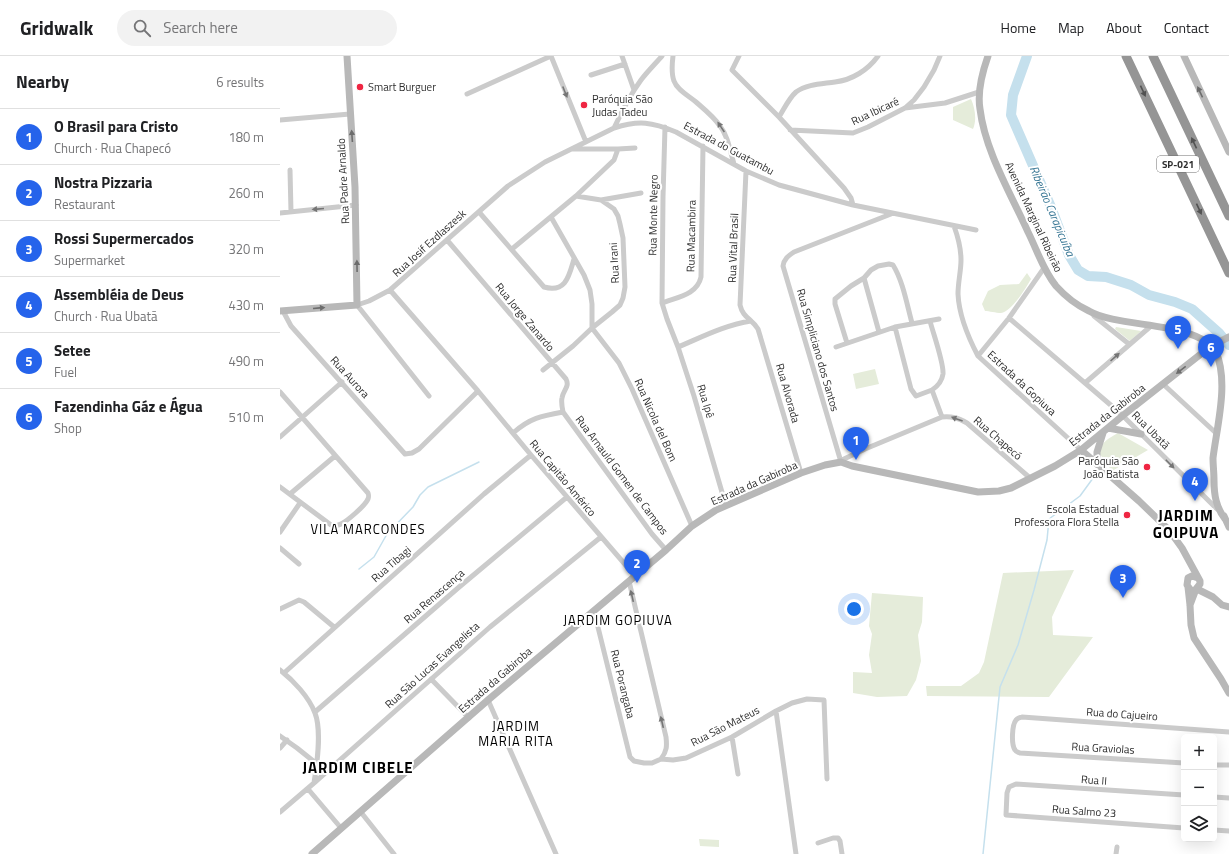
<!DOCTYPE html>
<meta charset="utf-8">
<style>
body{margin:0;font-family:"Titillium Web",sans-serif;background:#f2f2f2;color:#202124}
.controls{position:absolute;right:12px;bottom:12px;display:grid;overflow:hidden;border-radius:6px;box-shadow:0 4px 16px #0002}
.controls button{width:36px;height:36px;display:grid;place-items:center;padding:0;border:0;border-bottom:1px solid #e0e0e0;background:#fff;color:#202124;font:20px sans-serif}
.you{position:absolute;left:574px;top:553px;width:14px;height:14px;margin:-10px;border:3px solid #fff;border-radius:50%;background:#1a73e8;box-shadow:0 0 0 6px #1a73e833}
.badge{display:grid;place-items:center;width:26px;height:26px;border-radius:50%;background:#2563eb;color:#fff;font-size:13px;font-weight:700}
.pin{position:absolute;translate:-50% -33px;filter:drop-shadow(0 1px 2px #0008)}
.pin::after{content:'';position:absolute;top:21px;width:14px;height:12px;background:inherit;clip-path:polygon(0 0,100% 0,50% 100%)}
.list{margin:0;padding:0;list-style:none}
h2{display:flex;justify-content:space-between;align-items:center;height:52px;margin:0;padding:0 16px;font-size:17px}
h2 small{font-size:13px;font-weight:400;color:#757577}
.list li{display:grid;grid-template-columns:26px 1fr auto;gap:12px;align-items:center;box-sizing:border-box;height:56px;padding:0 16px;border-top:1px solid #e0e0e0}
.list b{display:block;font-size:15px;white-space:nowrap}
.list p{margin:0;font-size:13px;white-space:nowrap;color:#757577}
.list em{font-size:13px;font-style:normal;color:#757577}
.icon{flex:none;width:22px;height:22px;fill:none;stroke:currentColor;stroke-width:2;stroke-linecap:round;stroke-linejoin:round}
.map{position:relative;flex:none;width:949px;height:798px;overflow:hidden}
header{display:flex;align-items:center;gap:24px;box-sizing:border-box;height:56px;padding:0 20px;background:#fff;border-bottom:1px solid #e0e0e0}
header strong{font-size:19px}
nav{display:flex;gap:22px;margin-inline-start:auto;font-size:14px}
.search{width:280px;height:36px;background:#f2f2f2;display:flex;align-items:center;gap:10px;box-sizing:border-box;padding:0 14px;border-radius:22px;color:#757577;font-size:15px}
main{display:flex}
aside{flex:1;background:#fff}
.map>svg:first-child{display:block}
</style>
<header>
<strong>Gridwalk</strong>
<div class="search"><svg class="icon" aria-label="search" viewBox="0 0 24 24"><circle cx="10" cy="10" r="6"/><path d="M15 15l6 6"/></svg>Search here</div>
<nav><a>Home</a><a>Map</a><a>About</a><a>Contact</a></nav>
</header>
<main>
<aside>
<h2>Nearby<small>6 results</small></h2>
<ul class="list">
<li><span class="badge">1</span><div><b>O Brasil para Cristo</b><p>Church · Rua Chapecó</p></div><em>180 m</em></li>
<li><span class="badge">2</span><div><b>Nostra Pizzaria</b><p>Restaurant</p></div><em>260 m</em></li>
<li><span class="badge">3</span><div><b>Rossi Supermercados</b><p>Supermarket</p></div><em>320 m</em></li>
<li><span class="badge">4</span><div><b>Assembléia de Deus</b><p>Church · Rua Ubatã</p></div><em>430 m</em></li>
<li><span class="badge">5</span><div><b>Setee</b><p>Fuel</p></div><em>490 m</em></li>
<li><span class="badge">6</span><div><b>Fazendinha Gáz e Água</b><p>Shop</p></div><em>510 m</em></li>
</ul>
</aside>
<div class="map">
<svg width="949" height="798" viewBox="0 0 949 798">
<rect width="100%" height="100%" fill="#fff"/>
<path fill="#e5ecda" d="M 691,43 C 695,52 697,64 693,73 L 673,64 L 673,51 Z
M 747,217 L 751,223 C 746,232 732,255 721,257 C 716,257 709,255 705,255 L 702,248 L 708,235 L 720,229 L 739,228 Z
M 836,271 L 861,275 L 850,285 L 835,273 Z
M 595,313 L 599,328 L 576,333 L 573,318 Z
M 838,377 L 868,394 L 832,415 L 819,397 C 822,385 828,383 838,377 Z
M 794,514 L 772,561 L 773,579 L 813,581 L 769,641 L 647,640 L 646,630 L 681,630 L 699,617 L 704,606 L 723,517 Z
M 592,537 L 643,541 L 642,566 L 638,579 L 641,605 L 636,624 L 627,640 L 597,641 L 573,637 L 573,616 L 592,617 L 589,599 L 592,578 L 589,570 Z
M 419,783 L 439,784 L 439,791 L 420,790 Z"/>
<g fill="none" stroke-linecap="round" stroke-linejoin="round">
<path stroke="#c5e0ed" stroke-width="1.5" d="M 79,513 L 94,501 L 107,478 L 133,451 L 140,439 L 148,431 L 199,406
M 703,798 L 720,631 L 738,589 L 754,534 L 767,484 L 769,463 L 800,440 L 816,418"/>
<path stroke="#c5e0ed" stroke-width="10" d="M 747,0 L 733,39 L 731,59 L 771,151 L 789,199 L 798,214 L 808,220 L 826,221 L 851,229 L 869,239 L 895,246 L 912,253 L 939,277 L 949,289"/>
<path stroke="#cbcbcb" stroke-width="5" d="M 342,0 L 354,34
M 393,0 C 392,8 391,17 394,25 C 397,34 409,40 416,46 C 424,53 434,61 440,70 C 448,80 450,95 454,108
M 459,0 L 452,14 L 499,61 L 564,132 L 571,142 L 573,149
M 311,19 L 345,8
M 187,38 L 271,0 L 306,86
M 625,52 L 665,47 L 699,36
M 499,61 C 504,53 509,42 516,36 C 527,28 542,28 555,26 C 572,24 588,14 598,0
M 0,64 L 70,58
M 385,71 L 383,141 L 382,247 L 387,263 L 398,291 L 414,340 L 446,450
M 334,72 C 342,55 350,39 361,24 C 367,16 375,8 382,0
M 510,74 L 573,77 L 588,71 L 625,52 L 634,44 L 644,31 L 654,14 L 660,0
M 293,93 L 338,93 L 355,92
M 10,114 L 11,156
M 466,115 L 460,249 C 463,262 471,262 478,273 L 521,417
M 321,144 L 361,137
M 199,156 L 264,231 C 286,237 289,220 294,203
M 0,157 L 76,149
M 611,158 L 514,196 C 508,200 504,203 503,210 L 561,406 L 564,403 L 585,393 L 662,361 C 672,360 678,362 687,367 L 750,422
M 271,161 L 304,219 L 310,234 L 312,248 L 312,272
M 674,170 C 678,181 681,192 681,204 C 681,215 678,226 678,238 C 679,260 688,281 698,300 L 801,394
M 167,184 L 286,323 C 290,331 283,334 282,342 C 281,346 282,351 283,356
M 232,193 L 296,140 L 334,104 L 338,93
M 584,222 L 599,276
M 110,234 L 198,335 L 251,399 L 355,520
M 382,247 C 397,241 417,239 421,221 L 423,90
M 3,255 L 11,270 L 125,398 L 132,397 L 139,393 L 198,335
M 814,260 L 849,288
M 729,262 L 840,357 L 937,453
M 650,265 C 653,277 664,307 663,318 C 662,325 658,330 652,334 L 662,361
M 615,271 L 631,333 L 636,340 L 652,334
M 312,272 L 339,307 L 352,333 L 412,470
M 567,287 L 555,248 L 555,243 L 571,230 L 584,222 L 591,214 L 598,210 L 609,208 L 613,209 C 623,225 627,249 632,267
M 398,291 C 422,281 445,269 471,265
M 556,291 L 615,271 L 659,263
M 698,300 L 729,262 L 764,212
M 263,314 L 293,290 L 312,272 L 332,256 L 340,249 L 343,242 L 345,231 L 343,182 L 340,168 L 338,160 L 334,153 L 321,144 L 296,140
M 805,327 L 871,270
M 883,328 L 937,378
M 0,336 L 88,437 C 89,440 89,440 88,443 C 85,450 67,465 61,468 C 57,470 54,470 51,469 L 0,431
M 149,340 L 77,249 L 89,245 L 110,234 L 228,130 L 265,106 L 334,72 C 359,64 372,66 396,76 L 466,115 L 499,129 L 573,149 L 696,174
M 283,356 L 372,478 L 386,494
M 233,377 C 250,362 261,360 283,356
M 0,381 L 62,326
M 10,438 L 55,400
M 0,476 L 20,447
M 0,492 L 19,508
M 349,525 L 386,681 C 387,690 387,695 381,703
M 0,553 L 19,544 L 24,546 L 54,571
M 314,555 L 350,701 L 354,705 L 364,707 L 372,707 L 381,703 L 393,704 L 406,702 L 452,681 L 496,655 L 512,647 L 527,643 L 544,644 L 547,723
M 0,614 C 13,624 29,641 35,657 C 42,675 37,708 34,727
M 4,617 L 204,438 L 251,399
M 151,623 L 189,662
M 208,644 L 276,798
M 496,655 L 516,798
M 35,656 L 178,532 L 287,441
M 0,680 L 17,692 L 37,708
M 452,681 L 458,718
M 0,692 L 7,684
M 904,707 L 740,697 C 738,696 736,696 735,694 C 731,688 732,669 736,664 C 738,662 739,662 742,661 L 949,676
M 934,709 L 949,709
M 28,733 L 61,772
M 904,739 L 736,728 L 729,731 L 727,737 L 726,759 L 904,772
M 934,741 L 949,742
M 80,755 L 114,798
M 0,756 L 34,727 L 210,571 L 321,481
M 934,774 L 949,775
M 538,787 L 553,782 L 558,782 L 560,785 L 562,798
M 836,798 L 837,791"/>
<path stroke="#b8b8b8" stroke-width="7" d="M 708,0 C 702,17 697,35 700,53 C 705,95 731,138 748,176 C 757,194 763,214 776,230 C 785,240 796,249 809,255 C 840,273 916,264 936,296 C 949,326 937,370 933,402 C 933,409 934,417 934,424 C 934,439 936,451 945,463
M 904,0 L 949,96
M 0,255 L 77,249 L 75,131 L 67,0
M 828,372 L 861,378
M 801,394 L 859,445 L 889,474 L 902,492 L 920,525 L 920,528 L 916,533 L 910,549
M 817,408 L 817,396 L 823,377
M 944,460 L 949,471
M 908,531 L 910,549 L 911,569 L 914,582 L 941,623 L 949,637
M 910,533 L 907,529 L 908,522 L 912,520 L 918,522
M 917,533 L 933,541 L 942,549 L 949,551
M 32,798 L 208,644 L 386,494 L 412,470 L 436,454 L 521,417 L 545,409 L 561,406 L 572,410 L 698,436 L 719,435 L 731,432 L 775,410 L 801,394 L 846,357 L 931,290 L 949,281"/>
<path stroke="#959595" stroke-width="9" d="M 846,0 L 949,217
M 873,0 L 949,160"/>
</g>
<defs><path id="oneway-solid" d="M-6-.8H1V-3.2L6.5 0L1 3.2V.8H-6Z"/></defs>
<g fill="#525252">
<use href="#oneway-solid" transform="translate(863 35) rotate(65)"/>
<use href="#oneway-solid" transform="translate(914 87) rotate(-115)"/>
<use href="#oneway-solid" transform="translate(919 153) rotate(65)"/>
</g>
<g fill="#757575">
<use href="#oneway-solid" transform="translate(285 36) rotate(68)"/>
<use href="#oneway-solid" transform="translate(441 71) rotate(-124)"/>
<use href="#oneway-solid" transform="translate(38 153) rotate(175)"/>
<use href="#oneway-solid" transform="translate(835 301) rotate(-42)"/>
<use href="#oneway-solid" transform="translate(677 363) rotate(-160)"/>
<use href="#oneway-solid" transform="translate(890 408) rotate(45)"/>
<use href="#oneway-solid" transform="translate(352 540) rotate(-103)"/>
<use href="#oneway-solid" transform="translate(382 666) rotate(-103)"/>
</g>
<g fill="#6c6c6c">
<use href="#oneway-solid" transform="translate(920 36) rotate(-115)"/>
<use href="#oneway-solid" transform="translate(72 80) rotate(-94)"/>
<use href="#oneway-solid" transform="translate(77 210) rotate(-91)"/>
<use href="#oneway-solid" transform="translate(39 252) rotate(-5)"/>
<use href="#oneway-solid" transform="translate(901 314) rotate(142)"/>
</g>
<g fill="#ef2542" stroke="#fff" stroke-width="1.5">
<circle cx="80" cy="31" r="4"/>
<circle cx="304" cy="49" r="4"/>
<circle cx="867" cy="411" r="4"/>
<circle cx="847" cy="459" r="4"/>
</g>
<g text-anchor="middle" stroke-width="4" stroke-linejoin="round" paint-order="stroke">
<rect fill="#fff" stroke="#6d6d6d" stroke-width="1" x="877" y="100" width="42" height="16" rx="3"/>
<g font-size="10" font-weight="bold" fill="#2e2e2e">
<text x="898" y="112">SP-021</text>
</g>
<g font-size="11" fill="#2e2e2e" stroke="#fff" text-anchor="start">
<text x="88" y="35">Smart Burguer</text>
<text x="312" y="47">Paróquia São<tspan x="312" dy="13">Judas Tadeu</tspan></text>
<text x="859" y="409" text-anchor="end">Paróquia São<tspan x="859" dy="13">João Batista</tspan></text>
<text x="839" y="457" text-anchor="end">Escola Estadual<tspan x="839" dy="13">Professora Flora Stella</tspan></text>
</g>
<g font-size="11" fill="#2e2e2e" stroke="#fff">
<text transform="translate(595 55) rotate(-25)" y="4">Rua Ibicaré</text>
<text transform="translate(449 92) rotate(28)" y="4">Estrada do Guatambu</text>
<text transform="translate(63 125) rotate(-93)" y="4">Rua Padre Arnaldo</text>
<text transform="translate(373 159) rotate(-89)" y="4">Rua Monte Negro</text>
<text transform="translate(754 161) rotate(65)" y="4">Avenida Marginal Ribeirão</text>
<text transform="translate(411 180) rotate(-89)" y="4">Rua Macambira</text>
<text transform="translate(149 187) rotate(-42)" y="4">Rua Josif Ezdlaszesk</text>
<text transform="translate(453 192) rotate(-88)" y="4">Rua Vital Brasil</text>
<text transform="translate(334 207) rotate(-93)" y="4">Rua Irani</text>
<text transform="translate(245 261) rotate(50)" y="4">Rua Jorge Zanardo</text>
<text transform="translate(538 294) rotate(74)" y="4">Rua Simpliciano dos Santos</text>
<text transform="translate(70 321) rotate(48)" y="4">Rua Aurora</text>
<text transform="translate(742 327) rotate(43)" y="4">Estrada da Gopiuva</text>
<text transform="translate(508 337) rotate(74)" y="4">Rua Alvorada</text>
<text transform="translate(426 345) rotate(73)" y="4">Rua Ipê</text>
<text transform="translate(827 359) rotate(-38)" y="4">Estrada da Gabiroba</text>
<text transform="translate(376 364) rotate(66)" y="4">Rua Nicola del Bom</text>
<text transform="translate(871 374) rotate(45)" y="4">Rua Ubatã</text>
<text transform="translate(718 382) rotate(41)" y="4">Rua Chapecó</text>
<text transform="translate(342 419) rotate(53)" y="4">Rua Arnauld Gomen de Campos</text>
<text transform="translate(283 422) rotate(50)" y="4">Rua Capitão Américo</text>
<text transform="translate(474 427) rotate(-24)" y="4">Estrada da Gabiroba</text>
<text transform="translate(111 508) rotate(-41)" y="4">Rua Tibagi</text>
<text transform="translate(154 540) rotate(-41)" y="4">Rua Renascença</text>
<text transform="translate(152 609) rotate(-42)" y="4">Rua São Lucas Evangelista</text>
<text transform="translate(215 624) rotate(-41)" y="4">Estrada da Gabiroba</text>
<text transform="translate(343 628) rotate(76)" y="4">Rua Porangaba</text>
<text transform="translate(842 658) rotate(4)" y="4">Rua do Cajueiro</text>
<text transform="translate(445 670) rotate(-27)" y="4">Rua São Mateus</text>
<text transform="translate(823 692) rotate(3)" y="4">Rua Graviolas</text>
<text transform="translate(814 724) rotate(4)" y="4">Rua II</text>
<text transform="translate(804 755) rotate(4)" y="4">Rua Salmo 23</text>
</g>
<g font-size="12" font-style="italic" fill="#377694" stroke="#fff">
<text transform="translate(772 155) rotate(67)" y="4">Ribeirão Carapicuíba</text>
</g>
<g font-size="13" letter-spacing="1" fill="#000" stroke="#fff">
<text x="88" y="478">VILA MARCONDES</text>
<text x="338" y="569">JARDIM GOPIUVA</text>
<text x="236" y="675">JARDIM<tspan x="236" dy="15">MARIA RITA</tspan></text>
</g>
<g font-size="15" font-weight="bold" letter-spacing="1" fill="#000" stroke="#fff">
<text x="906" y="465">JARDIM<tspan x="906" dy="17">GOIPUVA</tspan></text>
<text x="78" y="717">JARDIM CIBELE</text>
</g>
</g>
</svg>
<div class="controls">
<button>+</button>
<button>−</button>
<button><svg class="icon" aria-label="layers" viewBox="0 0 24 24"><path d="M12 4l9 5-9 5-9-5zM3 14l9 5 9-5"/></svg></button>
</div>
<div class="you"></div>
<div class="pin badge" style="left:576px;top:404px">1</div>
<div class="pin badge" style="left:357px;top:527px">2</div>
<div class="pin badge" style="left:843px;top:542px">3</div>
<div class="pin badge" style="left:915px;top:445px">4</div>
<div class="pin badge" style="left:898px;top:293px">5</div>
<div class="pin badge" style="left:931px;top:311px">6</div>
</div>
</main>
